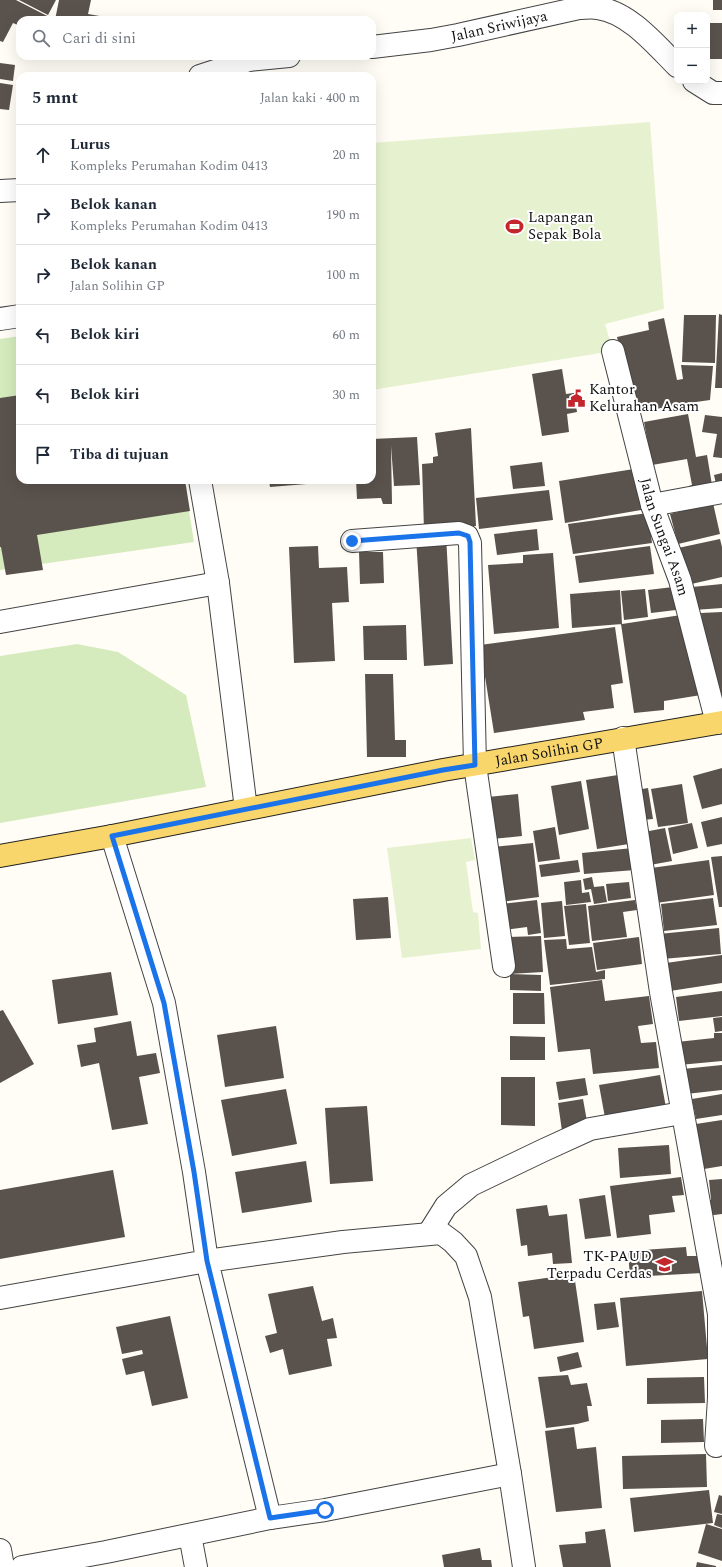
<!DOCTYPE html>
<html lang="id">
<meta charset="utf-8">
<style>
body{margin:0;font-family:Spectral,serif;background:#f2f2f3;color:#1f2937}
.controls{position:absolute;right:12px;top:12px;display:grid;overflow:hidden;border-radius:8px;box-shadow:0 4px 16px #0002}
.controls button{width:36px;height:36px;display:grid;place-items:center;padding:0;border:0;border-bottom:1px solid #e0e1e3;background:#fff;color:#1f2937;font:20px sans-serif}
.stop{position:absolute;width:12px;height:12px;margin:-9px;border:3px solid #1a73e8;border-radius:50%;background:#fff}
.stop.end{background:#1a73e8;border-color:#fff;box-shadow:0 1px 4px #0008}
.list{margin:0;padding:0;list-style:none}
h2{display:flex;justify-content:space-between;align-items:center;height:52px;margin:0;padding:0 16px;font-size:17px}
h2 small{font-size:13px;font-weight:400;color:#747a83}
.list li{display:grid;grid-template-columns:26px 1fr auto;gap:12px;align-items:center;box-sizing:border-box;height:60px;padding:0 16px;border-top:1px solid #e0e1e3}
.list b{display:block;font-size:15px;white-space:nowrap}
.list p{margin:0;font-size:13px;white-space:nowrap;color:#747a83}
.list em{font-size:13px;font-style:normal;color:#747a83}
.icon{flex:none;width:22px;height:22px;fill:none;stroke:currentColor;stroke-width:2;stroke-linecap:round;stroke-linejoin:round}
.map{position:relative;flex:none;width:722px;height:1567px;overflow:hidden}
.search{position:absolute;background:#fff;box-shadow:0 4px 16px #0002;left:16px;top:16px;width:360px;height:44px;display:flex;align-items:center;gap:10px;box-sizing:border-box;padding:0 14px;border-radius:12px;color:#747a83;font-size:15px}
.panel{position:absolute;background:#fff;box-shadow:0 4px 16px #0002;left:16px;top:72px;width:360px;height:412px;border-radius:12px}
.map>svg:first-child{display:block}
</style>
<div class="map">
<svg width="722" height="1567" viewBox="0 0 722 1567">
<rect width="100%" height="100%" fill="#fffdf5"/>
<path fill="#d5ebbd" d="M 20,336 L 20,480 L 184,480 L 194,542 L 0,570 L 0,339 Z
M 77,644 L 118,652 L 186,695 L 206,787 L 0,823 L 0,656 Z"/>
<path fill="#e6f2cf" d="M 650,122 L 664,309 L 605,324 L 613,351 L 372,390 L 372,143 Z
M 471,838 L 475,860 L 466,862 L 473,912 L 478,913 L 481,949 L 402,958 L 387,848 Z"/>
<path fill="#5a524d" d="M 0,0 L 16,0 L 55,20 L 59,0 L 91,0 L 88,14 L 111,18 L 111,20 L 20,20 L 20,26 L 13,23 L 3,42 L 0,41 Z
M 19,0 L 56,0 L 48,15 Z
M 713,0 L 722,0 L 722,10 L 713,10 Z
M 710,23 L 722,23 L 722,59 L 710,59 Z
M 0,63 L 15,65 L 13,81 L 0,79 Z
M 0,83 L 13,85 L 9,110 L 0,109 Z
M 719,314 L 722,315 L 722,388 L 715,388 Z
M 684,315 L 716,315 L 715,363 L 682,362 Z
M 664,318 L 677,380 L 683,379 L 681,365 L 713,366 L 710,400 L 682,404 L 635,413 L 617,337 L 649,330 L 648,322 Z
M 562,369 L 566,394 L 574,393 L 577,412 L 567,414 L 569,432 L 542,436 L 532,374 Z
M 20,395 L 20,480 L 185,480 L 190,511 L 37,535 L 43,570 L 6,575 L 1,547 L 0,547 L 0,398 Z
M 688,414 L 696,457 L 707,455 L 713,491 L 691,495 L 689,486 L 692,485 L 687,459 L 652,465 L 644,422 Z
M 705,415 L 722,417 L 722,458 L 713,457 L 717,434 L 702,432 Z
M 471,428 L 476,526 L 424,530 L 422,464 L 433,463 L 433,457 L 438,456 L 435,433 Z
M 417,437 L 420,485 L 394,486 L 391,446 L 392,504 L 383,504 L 381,498 L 357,499 L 356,480 L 372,480 L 372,439 Z
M 542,462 L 545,486 L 513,489 L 510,466 Z
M 640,468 L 647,509 L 565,523 L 559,481 Z
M 722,473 L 722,483 L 716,484 L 714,475 Z
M 269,480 L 319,480 L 319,483 L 270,487 Z
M 549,490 L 553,520 L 479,529 L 476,498 Z
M 713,503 L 720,534 L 678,544 L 670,514 Z
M 648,513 L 652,543 L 573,554 L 568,524 Z
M 537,529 L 539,550 L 497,555 L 494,534 Z
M 446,535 L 453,664 L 424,666 L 416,537 Z
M 720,539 L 722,547 L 722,577 L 687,585 L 678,548 Z
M 318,546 L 319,568 L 347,567 L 349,602 L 332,603 L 335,661 L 294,663 L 289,547 Z
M 650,546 L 654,574 L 579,583 L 575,556 Z
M 359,552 L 383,552 L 384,583 L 360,584 Z
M 553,553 L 559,628 L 494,634 L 488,565 L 523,563 L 523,555 Z
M 722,584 L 722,608 L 694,610 L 692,587 Z
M 673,587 L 676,610 L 651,613 L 648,590 Z
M 645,589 L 648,617 L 624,620 L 621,591 Z
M 620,590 L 622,624 L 681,615 L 701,695 L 664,701 L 664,710 L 634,713 L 621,624 L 622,624 L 572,628 L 570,594 Z
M 722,612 L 722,694 L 715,695 L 709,644 L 704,642 L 701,613 Z
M 406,625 L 407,660 L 364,660 L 363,626 Z
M 615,627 L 623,683 L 611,685 L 614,708 L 583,712 L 585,720 L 494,733 L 480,645 Z
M 365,674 L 393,674 L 395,740 L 406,740 L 406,757 L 367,757 Z
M 722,768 L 722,804 L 702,809 L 693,776 Z
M 618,775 L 629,844 L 597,849 L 586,780 Z
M 581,781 L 589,829 L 559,835 L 551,786 Z
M 682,784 L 688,823 L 658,827 L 651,789 Z
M 648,788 L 653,819 L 642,820 L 637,790 Z
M 518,794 L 522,836 L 492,839 L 488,797 Z
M 722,817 L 722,844 L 707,847 L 701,822 Z
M 692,823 L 698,848 L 673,854 L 668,828 Z
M 555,827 L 560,859 L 538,862 L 533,831 Z
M 665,828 L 672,861 L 650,865 L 644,832 Z
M 533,843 L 539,897 L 500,902 L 493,847 Z
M 633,848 L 635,870 L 584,874 L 582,853 Z
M 722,856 L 722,907 L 719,907 L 711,857 Z
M 578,860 L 580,872 L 541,877 L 539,865 Z
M 709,860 L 714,895 L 656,903 L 651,868 Z
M 592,877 L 594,887 L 604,886 L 607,902 L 594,904 L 591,889 L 585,890 L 583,879 Z
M 581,880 L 582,893 L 589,892 L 591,902 L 566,905 L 564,882 Z
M 629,882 L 631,898 L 608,901 L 606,884 Z
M 388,897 L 391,938 L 356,940 L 353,899 Z
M 713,898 L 717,925 L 664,931 L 661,904 Z
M 537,900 L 541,933 L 528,935 L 527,927 L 503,930 L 501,904 Z
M 635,900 L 637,910 L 623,912 L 627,937 L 592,941 L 588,906 Z
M 562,901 L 565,936 L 544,938 L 541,903 Z
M 586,904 L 590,943 L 569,945 L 564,906 Z
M 719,928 L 721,954 L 662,959 L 659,934 Z
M 541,936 L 543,972 L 509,974 L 507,937 Z
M 639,937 L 642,964 L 597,970 L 593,943 Z
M 566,939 L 567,949 L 592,947 L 596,972 L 605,970 L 605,979 L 550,985 L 544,940 Z
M 722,955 L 722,983 L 670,991 L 666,963 Z
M 111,972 L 118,1015 L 58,1024 L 52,980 Z
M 510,974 L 541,975 L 541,991 L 510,990 Z
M 602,980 L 605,1001 L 649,996 L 653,1024 L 638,1026 L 641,1043 L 656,1042 L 659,1068 L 593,1074 L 590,1049 L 558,1052 L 550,987 Z
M 722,991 L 722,1016 L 679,1021 L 676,997 Z
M 513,993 L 544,993 L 545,1024 L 513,1024 Z
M 3,1010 L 34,1064 L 0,1083 L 0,1011 Z
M 722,1017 L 722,1031 L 715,1032 L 713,1018 Z
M 131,1021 L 137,1056 L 156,1053 L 160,1073 L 139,1077 L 148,1124 L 112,1130 L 99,1063 L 81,1067 L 77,1045 L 96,1042 L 94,1028 Z
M 276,1026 L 284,1078 L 225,1087 L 217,1035 Z
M 714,1033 L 722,1033 L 722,1061 L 679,1065 L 677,1042 L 714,1038 Z
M 510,1036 L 545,1037 L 545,1060 L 510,1060 Z
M 722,1065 L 722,1090 L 686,1094 L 683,1069 Z
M 660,1075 L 667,1113 L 606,1123 L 599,1085 Z
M 501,1077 L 535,1077 L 535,1126 L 501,1125 Z
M 585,1078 L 588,1095 L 559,1100 L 556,1082 Z
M 286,1089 L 297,1144 L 232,1156 L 221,1100 Z
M 722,1094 L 722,1115 L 696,1119 L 692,1099 Z
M 583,1099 L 588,1127 L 562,1131 L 558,1103 Z
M 367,1106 L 373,1181 L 330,1184 L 325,1108 Z
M 722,1120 L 722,1166 L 704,1169 L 696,1124 Z
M 669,1145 L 671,1174 L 620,1178 L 618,1148 Z
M 306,1161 L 312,1202 L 242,1213 L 235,1172 Z
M 113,1170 L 125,1237 L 0,1259 L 0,1190 Z
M 681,1177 L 684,1195 L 672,1196 L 675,1212 L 649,1215 L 651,1234 L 617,1238 L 610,1186 Z
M 722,1179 L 722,1214 L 706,1216 L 704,1201 L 711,1200 L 709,1180 Z
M 605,1195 L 611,1236 L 585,1239 L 579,1199 Z
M 547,1205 L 549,1216 L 567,1214 L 572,1263 L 553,1264 L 552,1253 L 528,1256 L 527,1245 L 521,1246 L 516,1209 Z
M 686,1247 L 687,1256 L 700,1256 L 702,1273 L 630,1277 L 628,1251 Z
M 574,1274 L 584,1342 L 534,1349 L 529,1316 L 523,1317 L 518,1282 Z
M 313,1286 L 322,1321 L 333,1318 L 337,1338 L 327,1339 L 332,1366 L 289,1375 L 283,1349 L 270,1353 L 265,1336 L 277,1333 L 268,1294 Z
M 702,1291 L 708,1359 L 626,1366 L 620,1298 Z
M 615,1302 L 619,1327 L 597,1330 L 594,1304 Z
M 170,1316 L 188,1398 L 152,1406 L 144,1371 L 126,1375 L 122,1359 L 143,1354 L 142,1350 L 122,1354 L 116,1327 Z
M 578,1352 L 582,1367 L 560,1372 L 557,1357 Z
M 568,1375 L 571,1385 L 587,1383 L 592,1406 L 587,1406 L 589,1421 L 577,1424 L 546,1428 L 538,1377 Z
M 704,1377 L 705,1403 L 647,1404 L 647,1378 Z
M 703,1419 L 704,1442 L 661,1443 L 661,1420 Z
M 574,1427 L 577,1449 L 596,1447 L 602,1508 L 556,1512 L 545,1431 Z
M 706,1454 L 707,1487 L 623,1489 L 622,1456 Z
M 709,1490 L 713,1523 L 634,1532 L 630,1498 Z
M 719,1495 L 722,1496 L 722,1514 L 714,1512 Z
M 717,1514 L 722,1515 L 722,1528 L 714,1525 Z
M 706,1524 L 722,1529 L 722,1561 L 698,1553 Z
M 605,1529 L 611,1567 L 563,1567 L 559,1545 L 586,1543 L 585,1532 Z
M 480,1548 L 482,1560 L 491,1560 L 492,1567 L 444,1567 L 442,1555 Z
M 697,1562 L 716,1566 L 716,1567 L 696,1567 Z"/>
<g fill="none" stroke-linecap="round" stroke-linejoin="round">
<defs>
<g id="minor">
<path id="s1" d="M 372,47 L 431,40 L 458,35 L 579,8 C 585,8 591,7 598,8 C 629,12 656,45 677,66"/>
<path d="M 200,76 L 249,60 L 289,56"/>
<path d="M 694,81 L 713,93 L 722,93"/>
<path d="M 0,191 L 20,190"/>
<path d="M 0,319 L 20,316"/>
<path id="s2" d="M 613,351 L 652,505 L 680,580 L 717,723"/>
<path d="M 200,480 L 218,583 L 246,809"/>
<path d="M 652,505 L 722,492"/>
<path d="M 352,541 L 459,533 L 467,536 L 470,543 L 475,765 L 504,966"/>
<path d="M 0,622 L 218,583"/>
<path d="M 623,738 L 661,992 L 719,1314 L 719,1398 L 716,1446"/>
<path d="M 429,1233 L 446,1206 L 471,1185 L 544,1150 L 590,1129 L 682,1113"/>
<path d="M 0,1298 L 207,1261 L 343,1242 L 441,1233 L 453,1242 L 466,1256 L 480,1297 L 510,1474 L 325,1510 L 270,1518 L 207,1261 L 194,1172 L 164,1003 L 112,836"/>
<path d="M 510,1474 L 524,1567"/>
<path d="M 190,1535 L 196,1567"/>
<path d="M 0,1550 L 3,1567"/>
<path d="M 22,1567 L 106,1552 L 270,1518"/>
</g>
<g id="major">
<path id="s3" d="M 0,856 L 112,836 L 443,770 L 722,722"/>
</g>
</defs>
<use href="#minor" stroke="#444" stroke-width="24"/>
<use href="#major" stroke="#222" stroke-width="24"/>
<use href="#minor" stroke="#fff" stroke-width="22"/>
<use href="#major" stroke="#f9d66b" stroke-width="22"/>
</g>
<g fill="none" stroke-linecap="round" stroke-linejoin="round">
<path stroke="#1a73e8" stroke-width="5" d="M 325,1510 L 270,1518 L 207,1261 L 194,1172 L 164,1003 L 112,836 L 443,770 L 475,765 L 470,542 L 468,536 L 459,533 L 352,541"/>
</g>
<defs>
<symbol id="stadium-bare" viewBox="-9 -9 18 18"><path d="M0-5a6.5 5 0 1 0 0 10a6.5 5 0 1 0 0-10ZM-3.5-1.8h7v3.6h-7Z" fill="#c4262e" stroke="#fff" stroke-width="2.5" paint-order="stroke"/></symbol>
<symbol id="civic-bare" viewBox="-9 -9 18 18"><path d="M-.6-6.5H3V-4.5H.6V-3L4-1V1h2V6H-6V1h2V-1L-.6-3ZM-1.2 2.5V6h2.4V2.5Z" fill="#c4262e" stroke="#fff" stroke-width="2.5" paint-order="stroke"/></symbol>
<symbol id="school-bare" viewBox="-9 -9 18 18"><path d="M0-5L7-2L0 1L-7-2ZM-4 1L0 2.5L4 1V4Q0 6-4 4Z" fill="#c4262e" stroke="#fff" stroke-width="2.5" paint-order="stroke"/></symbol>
</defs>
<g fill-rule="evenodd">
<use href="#stadium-bare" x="502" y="214" width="25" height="25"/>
<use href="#civic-bare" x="564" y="386" width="25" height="25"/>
<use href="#school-bare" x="652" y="1252" width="25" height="25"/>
</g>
<g text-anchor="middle" stroke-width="4" stroke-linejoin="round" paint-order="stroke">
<g font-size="15" fill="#111" stroke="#fff">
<text dy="5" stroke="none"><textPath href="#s1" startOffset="129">Jalan Sriwijaya</textPath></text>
<text dy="5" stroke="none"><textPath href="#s2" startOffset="193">Jalan Sungai Asam</textPath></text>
<text dy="5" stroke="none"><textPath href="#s3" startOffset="559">Jalan Solihin GP</textPath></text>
</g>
<g font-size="15" fill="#111" stroke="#fff" text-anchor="start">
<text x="528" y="222">Lapangan<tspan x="528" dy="17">Sepak Bola</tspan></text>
<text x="589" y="394">Kantor<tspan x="589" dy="17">Kelurahan Asam</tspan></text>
<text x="652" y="1261" text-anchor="end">TK-PAUD<tspan x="652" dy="17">Terpadu Cerdas</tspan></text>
</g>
</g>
</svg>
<div class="controls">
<button>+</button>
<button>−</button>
</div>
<div class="stop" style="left:325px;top:1510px"></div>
<div class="stop end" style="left:352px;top:541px"></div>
<div class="search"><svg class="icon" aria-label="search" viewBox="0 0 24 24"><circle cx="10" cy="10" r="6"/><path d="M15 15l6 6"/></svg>Cari di sini</div>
<section class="panel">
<h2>5 mnt<small>Jalan kaki · 400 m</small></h2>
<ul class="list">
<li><svg class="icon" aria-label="ahead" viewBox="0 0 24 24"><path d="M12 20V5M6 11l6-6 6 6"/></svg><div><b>Lurus</b><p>Kompleks Perumahan Kodim 0413</p></div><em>20 m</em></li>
<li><svg class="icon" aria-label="right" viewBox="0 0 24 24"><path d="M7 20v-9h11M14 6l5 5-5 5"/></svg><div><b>Belok kanan</b><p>Kompleks Perumahan Kodim 0413</p></div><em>190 m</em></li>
<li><svg class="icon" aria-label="right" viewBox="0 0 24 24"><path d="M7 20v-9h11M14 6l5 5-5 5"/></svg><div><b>Belok kanan</b><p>Jalan Solihin GP</p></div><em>100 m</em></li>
<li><svg class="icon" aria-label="left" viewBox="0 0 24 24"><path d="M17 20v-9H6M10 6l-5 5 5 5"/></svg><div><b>Belok kiri</b></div><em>60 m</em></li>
<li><svg class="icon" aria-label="left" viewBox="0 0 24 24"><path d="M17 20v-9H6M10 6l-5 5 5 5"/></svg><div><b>Belok kiri</b></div><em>30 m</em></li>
<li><svg class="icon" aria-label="arrive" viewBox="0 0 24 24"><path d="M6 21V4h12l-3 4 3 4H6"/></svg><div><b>Tiba di tujuan</b></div></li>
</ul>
</section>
</div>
